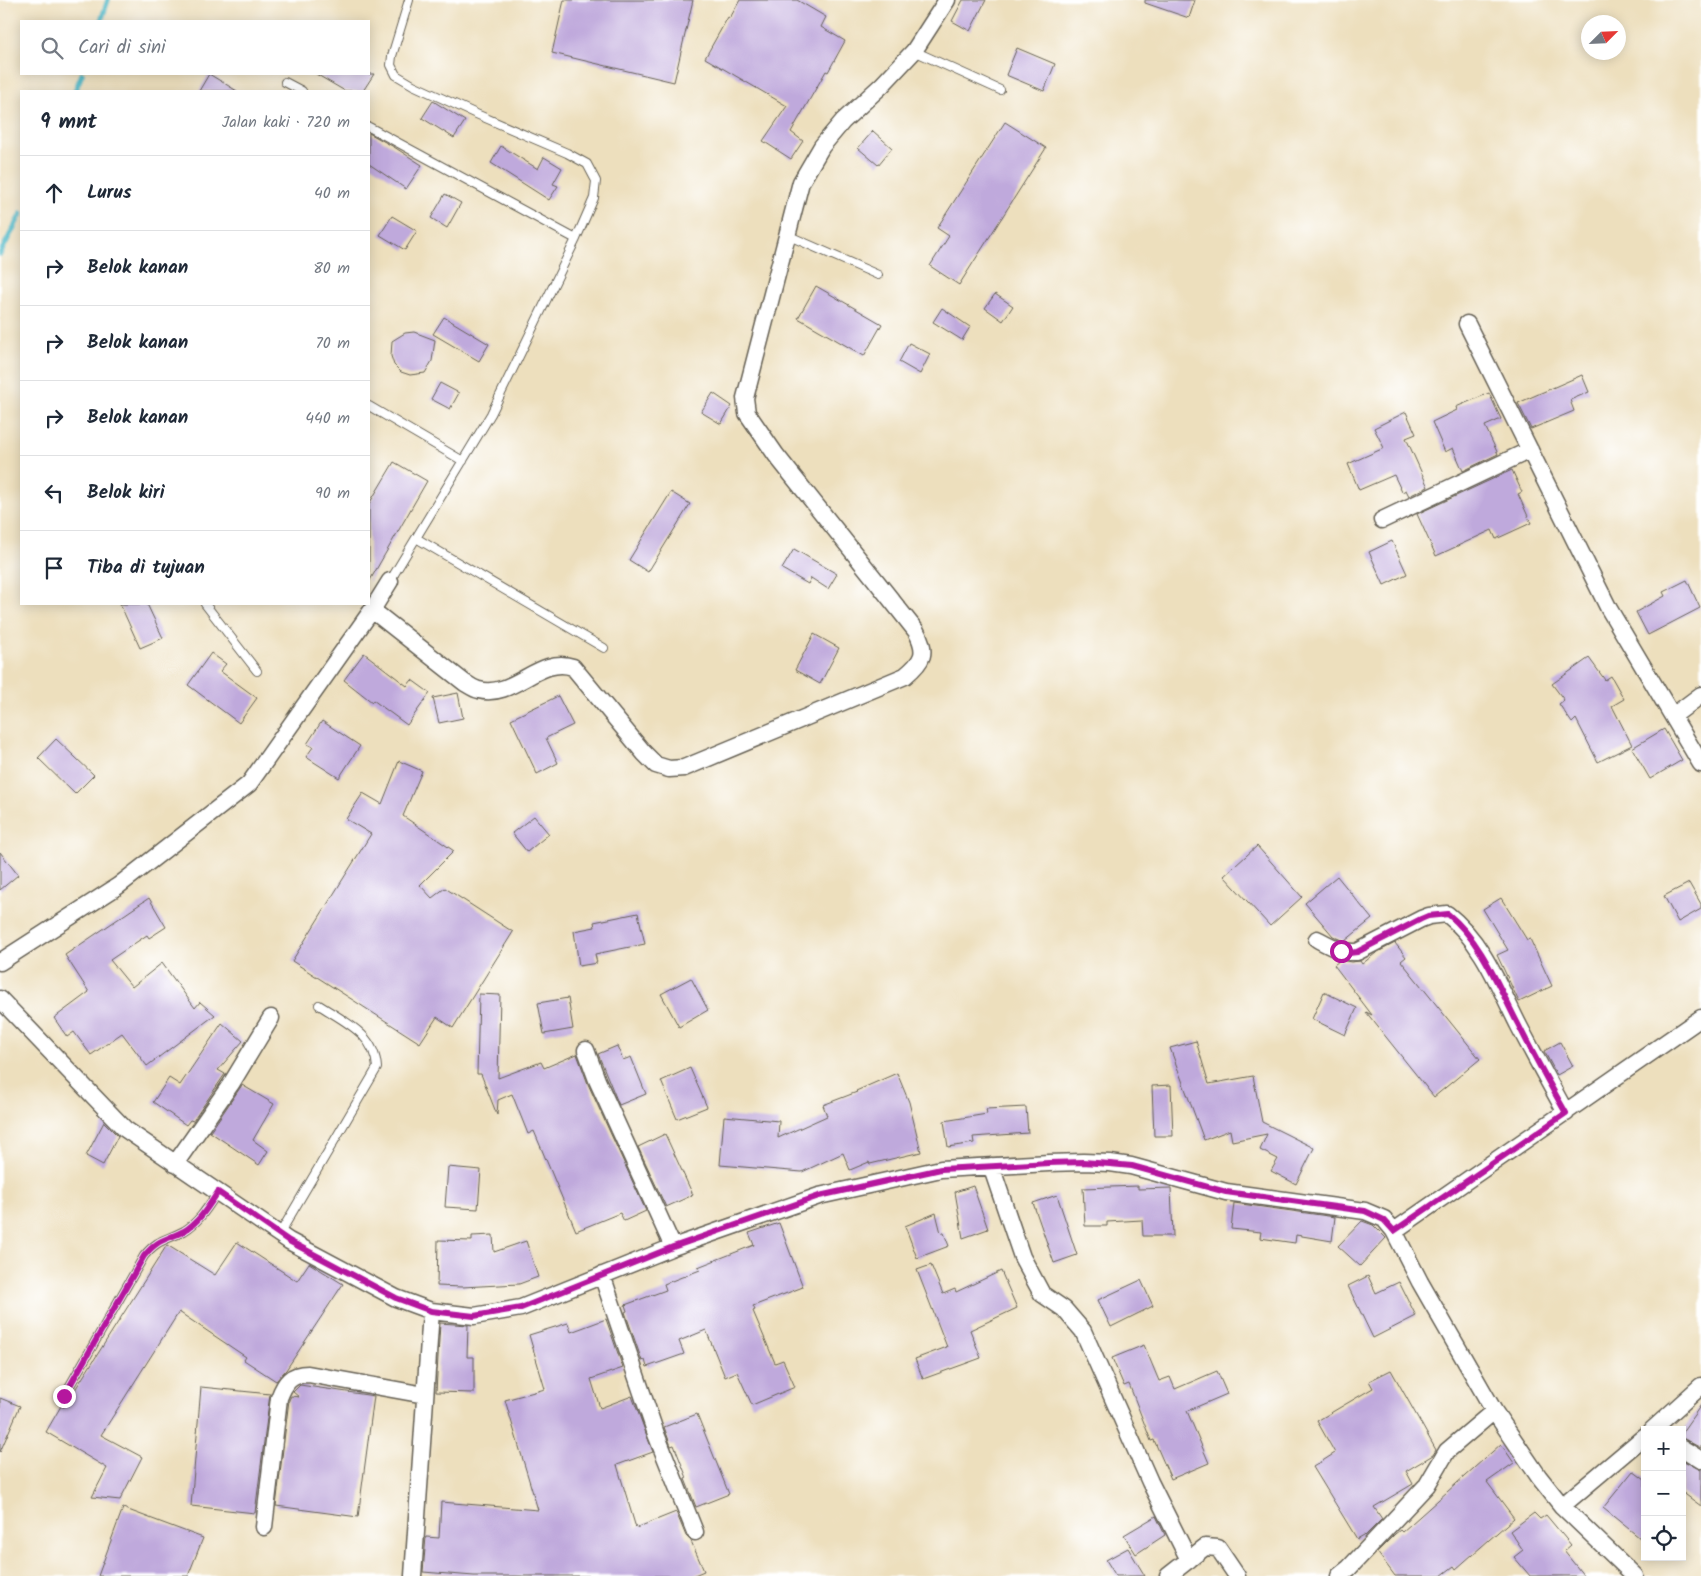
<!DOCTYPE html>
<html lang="id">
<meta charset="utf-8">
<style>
body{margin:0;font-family:Kalam,sans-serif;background:#f2f2f3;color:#1f2937}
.controls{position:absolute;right:15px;bottom:15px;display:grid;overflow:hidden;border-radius:0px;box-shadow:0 2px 12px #0003}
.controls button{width:45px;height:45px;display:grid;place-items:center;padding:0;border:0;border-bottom:1px solid #e0e1e3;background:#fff;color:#1f2937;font:25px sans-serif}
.compass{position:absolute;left:1581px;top:15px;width:45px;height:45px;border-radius:50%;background:#fff;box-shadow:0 2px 12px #0003;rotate:66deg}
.stop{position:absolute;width:15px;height:15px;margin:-11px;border:4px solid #b5179e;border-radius:50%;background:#fff}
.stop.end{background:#b5179e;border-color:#fff;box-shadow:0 1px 5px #0008}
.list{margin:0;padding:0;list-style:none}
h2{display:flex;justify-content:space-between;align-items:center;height:65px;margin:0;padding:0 20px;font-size:21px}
h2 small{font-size:16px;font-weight:400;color:#747a83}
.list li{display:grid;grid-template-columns:32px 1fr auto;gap:15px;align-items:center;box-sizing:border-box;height:75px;padding:0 20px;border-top:1px solid #e0e1e3}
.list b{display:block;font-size:19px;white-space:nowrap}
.list em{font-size:16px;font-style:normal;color:#747a83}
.icon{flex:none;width:28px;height:28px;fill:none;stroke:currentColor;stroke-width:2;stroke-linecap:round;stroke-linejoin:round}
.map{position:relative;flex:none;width:1701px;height:1576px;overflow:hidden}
.search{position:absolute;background:#fff;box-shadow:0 2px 12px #0003;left:20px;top:20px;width:350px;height:55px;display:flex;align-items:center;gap:12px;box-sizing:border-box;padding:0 18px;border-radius:0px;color:#747a83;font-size:19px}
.panel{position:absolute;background:#fff;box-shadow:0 2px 12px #0003;left:20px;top:90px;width:350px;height:515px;border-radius:0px}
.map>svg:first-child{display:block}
</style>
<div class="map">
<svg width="1701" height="1576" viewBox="0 0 1701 1576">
<rect width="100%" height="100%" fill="#fff"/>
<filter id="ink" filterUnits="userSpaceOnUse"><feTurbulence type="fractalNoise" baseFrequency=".02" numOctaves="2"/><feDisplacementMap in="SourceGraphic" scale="10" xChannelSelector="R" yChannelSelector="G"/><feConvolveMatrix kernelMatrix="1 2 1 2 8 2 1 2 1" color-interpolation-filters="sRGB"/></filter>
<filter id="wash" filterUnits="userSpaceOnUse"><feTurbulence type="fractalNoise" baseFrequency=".0096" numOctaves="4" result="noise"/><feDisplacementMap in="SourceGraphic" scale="20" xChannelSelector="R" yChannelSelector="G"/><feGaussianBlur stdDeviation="1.12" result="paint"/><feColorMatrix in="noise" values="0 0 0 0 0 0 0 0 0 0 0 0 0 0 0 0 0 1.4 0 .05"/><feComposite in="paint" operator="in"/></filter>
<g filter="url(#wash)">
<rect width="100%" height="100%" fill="#eddfbd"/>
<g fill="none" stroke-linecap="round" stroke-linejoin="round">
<path stroke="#48b6c4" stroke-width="5.5" d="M 101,21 L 108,0
M 75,91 L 82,74
M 0,254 L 21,214"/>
</g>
<g id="blocks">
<path fill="#bfa9dc" d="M 564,0 L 693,0 L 674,82 L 552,53 Z
M 740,0 L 797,0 L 826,17 L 821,27 L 845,41 L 828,72 L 826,71 L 791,132 L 803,141 L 791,159 L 763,141 L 787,106 L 705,58 L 728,17 L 730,18 Z
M 963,0 L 986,0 L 970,31 L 952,21 Z
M 1145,0 L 1195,0 L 1189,18 L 1145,3 Z
M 1017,48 L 1055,64 L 1044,91 L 1006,75 Z
M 209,74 L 237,91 L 199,91 Z
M 316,74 L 374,74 L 363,91 L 345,91 Z
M 433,101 L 465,121 L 454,138 L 422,118 Z
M 1005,122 L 1046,148 L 959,285 L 930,266 L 949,236 L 937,228 Z
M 873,131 L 892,148 L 878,165 L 858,148 Z
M 369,133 L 394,147 L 422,165 L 406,189 L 369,164 Z
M 501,146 L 538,169 L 544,157 L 562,168 L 553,184 L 558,186 L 549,200 L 491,163 Z
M 445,194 L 461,203 L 447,228 L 431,218 Z
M 392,216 L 417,231 L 405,250 L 380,235 Z
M 816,286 L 882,324 L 864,356 L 798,318 Z
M 995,294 L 1013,306 L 1003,321 L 985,308 Z
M 942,308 L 970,327 L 962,340 L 933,322 Z
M 444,317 L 489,344 L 479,361 L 433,334 Z
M 414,332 L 435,340 L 432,361 L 425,373 L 410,375 L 401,372 L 394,365 L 391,356 L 392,341 L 405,333 Z
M 909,343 L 930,354 L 920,374 L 899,362 Z
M 1582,375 L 1589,392 L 1570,400 L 1574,411 L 1531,429 L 1518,403 Z
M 440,383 L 459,393 L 450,409 L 431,399 Z
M 713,393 L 732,406 L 721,424 L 701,412 Z
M 1489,393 L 1501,419 L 1485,426 L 1498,454 L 1463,471 L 1453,448 L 1445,452 L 1432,422 L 1457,410 L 1456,407 Z
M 1406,412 L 1416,434 L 1406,438 L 1428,487 L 1409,496 L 1406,490 L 1402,492 L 1394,475 L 1359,490 L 1348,464 L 1384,448 L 1374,428 Z
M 394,462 L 427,481 L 369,582 L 369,504 Z
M 1512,470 L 1522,492 L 1518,494 L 1531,523 L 1496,539 L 1492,530 L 1436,556 L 1417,514 Z
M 671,492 L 690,504 L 648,572 L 629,560 Z
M 1392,541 L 1407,574 L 1384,585 L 1369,552 Z
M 794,549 L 837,574 L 828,589 L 811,578 L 808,584 L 782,569 Z
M 1687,580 L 1700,608 L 1648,635 L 1636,612 L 1665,596 L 1663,592 Z
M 120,604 L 147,604 L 163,638 L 140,648 Z
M 814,634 L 839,648 L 820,684 L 795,670 Z
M 211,653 L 226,664 L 220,671 L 257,698 L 239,723 L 188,685 Z
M 364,653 L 407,686 L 412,680 L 430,693 L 407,725 L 373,700 L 372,702 L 344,680 Z
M 1589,658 L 1605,680 L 1611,676 L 1624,699 L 1612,706 L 1632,745 L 1598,762 L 1576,719 L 1572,723 L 1559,704 L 1564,700 L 1552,684 Z
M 458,693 L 463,718 L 439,723 L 433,698 Z
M 558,696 L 573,725 L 546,738 L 558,763 L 537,774 L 511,719 Z
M 322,721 L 360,746 L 339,778 L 306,757 L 313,747 L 307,744 Z
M 1664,729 L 1682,760 L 1650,779 L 1632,748 Z
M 56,739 L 94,775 L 75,794 L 38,758 Z
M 399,761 L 422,771 L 403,816 L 454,851 L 420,885 L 432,898 L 445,888 L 513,932 L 453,1028 L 437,1017 L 420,1043 L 292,961 L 371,834 L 346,819 L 363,793 L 382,804 Z
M 534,816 L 549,834 L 527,852 L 512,833 Z
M 1257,846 L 1302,897 L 1270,926 L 1224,876 Z
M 0,852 L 18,875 L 0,890 Z
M 1337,876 L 1372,919 L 1345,941 L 1333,936 L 1305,903 Z
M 1689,883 L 1701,904 L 1701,909 L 1678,922 L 1664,896 Z
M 149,898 L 166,927 L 149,938 L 147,935 L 110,960 L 132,987 L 162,963 L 195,1008 L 200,1002 L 215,1015 L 147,1066 L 122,1033 L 91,1055 L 74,1032 L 67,1037 L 54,1018 L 89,992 L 65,955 Z
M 1501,898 L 1527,940 L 1530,939 L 1552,986 L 1519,1002 L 1497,955 L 1508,950 L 1483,909 Z
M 638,913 L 645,944 L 595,954 L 597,963 L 579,966 L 574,931 L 595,927 L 594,922 Z
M 1395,943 L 1406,957 L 1401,961 L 1480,1059 L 1434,1097 L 1366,1012 L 1372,1015 L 1334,965 L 1340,960 L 1351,962 L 1360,961 L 1362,964 L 1376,953 Z
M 691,978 L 708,1010 L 679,1027 L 661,994 Z
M 1324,992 L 1357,1008 L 1345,1035 L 1312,1019 Z
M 479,994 L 500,995 L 498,1078 L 541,1062 L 544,1068 L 577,1054 L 588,1084 L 646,1211 L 624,1221 L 620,1213 L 576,1231 L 534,1131 L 528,1134 L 512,1094 L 498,1100 L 497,1115 L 481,1074 L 477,1074 Z
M 568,998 L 573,1029 L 544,1034 L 538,1003 Z
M 222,1023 L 243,1041 L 218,1070 L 225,1074 L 193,1121 L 190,1120 L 186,1125 L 153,1102 L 169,1078 L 180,1085 Z
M 1196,1041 L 1209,1084 L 1253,1076 L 1262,1122 L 1314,1148 L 1296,1184 L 1271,1171 L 1278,1159 L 1260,1150 L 1267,1134 L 1232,1141 L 1230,1130 L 1204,1140 L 1170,1048 Z
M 1560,1042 L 1573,1066 L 1557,1075 L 1544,1051 Z
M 617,1046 L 623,1060 L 631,1057 L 646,1094 L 619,1105 L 598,1054 Z
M 690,1068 L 707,1107 L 677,1119 L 661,1081 Z
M 897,1073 L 909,1102 L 921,1152 L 870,1164 L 869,1162 L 850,1170 L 843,1153 L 802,1172 L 720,1165 L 724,1116 L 779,1121 L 778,1138 L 827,1116 L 823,1105 L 857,1092 L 856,1091 Z
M 242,1085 L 274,1104 L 253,1140 L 268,1151 L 259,1165 L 210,1132 Z
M 1171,1085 L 1173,1136 L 1154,1136 L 1152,1086 Z
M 1026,1107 L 1028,1133 L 973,1137 L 974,1143 L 948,1147 L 944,1121 L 987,1114 L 986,1109 Z
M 104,1122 L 118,1136 L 103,1165 L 86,1156 Z
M 665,1134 L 693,1195 L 666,1207 L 638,1147 Z
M 448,1167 L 481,1170 L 478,1209 L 445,1207 Z
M 973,1186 L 988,1229 L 963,1238 L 955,1192 Z
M 1138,1186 L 1138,1189 L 1171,1188 L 1173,1236 L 1143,1236 L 1142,1220 L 1107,1222 L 1107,1226 L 1085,1226 L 1083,1188 Z
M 1057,1195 L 1077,1255 L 1054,1263 L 1033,1203 Z
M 1234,1203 L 1335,1217 L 1332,1241 L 1296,1235 L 1295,1243 L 1260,1238 L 1261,1232 L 1231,1229 Z
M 936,1213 L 941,1233 L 944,1233 L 949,1246 L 917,1258 L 905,1226 Z
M 1362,1221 L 1373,1225 L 1386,1238 L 1360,1266 L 1338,1246 Z
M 779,1223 L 803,1287 L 753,1306 L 755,1310 L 753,1311 L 775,1363 L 783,1360 L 795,1387 L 752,1405 L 737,1372 L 725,1377 L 706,1330 L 679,1341 L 684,1354 L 647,1367 L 645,1360 L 642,1361 L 625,1312 L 627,1311 L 625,1305 L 666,1290 L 664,1284 L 700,1270 L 698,1267 L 754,1245 L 749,1233 Z
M 493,1235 L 494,1252 L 526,1241 L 538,1277 L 519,1284 L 462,1287 L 437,1286 L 438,1240 L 472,1241 L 472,1236 Z
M 237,1242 L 297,1281 L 309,1263 L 343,1284 L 286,1370 L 276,1381 L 244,1360 L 246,1357 L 179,1312 L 101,1435 L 142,1457 L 120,1500 L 92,1497 L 107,1468 L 46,1432 L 61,1406 L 64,1407 L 167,1245 L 215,1275 Z
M 931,1265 L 943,1294 L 955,1289 L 956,1292 L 1001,1271 L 1017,1308 L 970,1330 L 981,1358 L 923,1379 L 915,1359 L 947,1347 L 917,1270 Z
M 1368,1276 L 1376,1293 L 1399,1282 L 1416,1316 L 1373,1338 L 1348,1286 Z
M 1141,1280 L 1153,1306 L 1111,1327 L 1098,1300 Z
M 606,1319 L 623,1368 L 591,1379 L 600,1408 L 632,1396 L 653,1452 L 617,1465 L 636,1528 L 676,1512 L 686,1536 L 691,1541 L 704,1571 L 692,1576 L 474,1576 L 423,1572 L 426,1537 L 439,1538 L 441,1502 L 538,1510 L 505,1400 L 545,1389 L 529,1335 L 568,1323 L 571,1332 Z
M 440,1323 L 468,1325 L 467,1357 L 474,1357 L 474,1393 L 436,1392 Z
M 1144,1345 L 1159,1381 L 1170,1377 L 1175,1389 L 1217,1371 L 1227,1394 L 1187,1411 L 1209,1463 L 1171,1479 L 1154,1440 L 1151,1441 L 1129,1384 L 1124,1386 L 1112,1358 Z
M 1391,1370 L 1436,1450 L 1433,1455 L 1406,1471 L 1413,1484 L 1374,1507 L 1382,1519 L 1365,1536 L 1364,1535 L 1357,1539 L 1313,1467 L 1335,1453 L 1317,1421 L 1373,1388 L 1369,1381 Z
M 300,1385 L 374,1396 L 358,1517 L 276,1506 L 289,1400 L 291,1396 L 299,1397 L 293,1392 Z
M 201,1387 L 270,1394 L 255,1513 L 191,1506 Z
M 0,1398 L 20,1406 L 0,1452 Z
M 1701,1405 L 1701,1448 L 1682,1438 L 1682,1432 Z
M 697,1414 L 729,1494 L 696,1507 L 685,1479 L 687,1478 L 674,1445 L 671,1446 L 664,1427 Z
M 1501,1444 L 1514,1463 L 1487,1482 L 1514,1518 L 1456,1569 L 1454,1566 L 1441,1576 L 1395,1576 L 1377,1552 L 1395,1534 L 1400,1530 L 1402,1532 Z
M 1682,1460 L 1701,1470 L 1701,1506 L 1682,1492 Z
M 1633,1471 L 1645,1480 L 1645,1542 L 1603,1508 Z
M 123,1508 L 203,1538 L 188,1576 L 98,1576 Z
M 1534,1513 L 1540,1519 L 1546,1515 L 1571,1545 L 1564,1551 L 1584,1576 L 1530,1576 L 1514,1557 L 1523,1550 L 1510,1531 Z
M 1156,1516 L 1165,1535 L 1136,1554 L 1124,1535 Z
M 1128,1548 L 1145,1576 L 1116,1576 L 1106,1560 Z"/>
</g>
</g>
<g filter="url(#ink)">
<use href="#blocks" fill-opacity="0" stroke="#656054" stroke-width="1"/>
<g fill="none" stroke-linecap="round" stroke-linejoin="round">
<defs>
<path id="service" d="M 914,51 L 1000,90
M 285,82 L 302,91
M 369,127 L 576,239
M 787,235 L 878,275
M 369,406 L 463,461
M 416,538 L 604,648
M 390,581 L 491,414 L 576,239 L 594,198 L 596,181 L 587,164 L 567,153 L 474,113 L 413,85 L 396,75 L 391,65 L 392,56 L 409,0
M 205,604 L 257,671
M 279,1235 L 377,1068 C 375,1034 345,1022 319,1005
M 64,1396 L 144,1256 C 159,1238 165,1241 184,1231 C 199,1222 208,1207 218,1192"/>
<path id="minor" d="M 1467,324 L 1609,609 L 1701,764
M 1382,520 L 1530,450
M 372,610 L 465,683 C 469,685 474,689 479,690 C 513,699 540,655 573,667 L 644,753 L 656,765 L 669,769 L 684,768 L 905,676 C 923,661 928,653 916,631 L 776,455 L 747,413 L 745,398 L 801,182 L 822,146 L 843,121 L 882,85 L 914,51 L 947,0
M 1673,716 L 1701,695
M 1317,939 C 1330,946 1342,953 1357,952 L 1421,919 L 1429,916 L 1447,914 C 1483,942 1499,987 1519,1026 C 1534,1055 1550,1084 1566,1113
M 0,962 L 118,886 L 249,784 L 372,610 L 390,581
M 0,999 L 125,1129 L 289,1241 L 396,1298 L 431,1311 L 474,1316 L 521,1308 L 673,1247 L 819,1196 L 941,1169 L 1049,1163 L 1083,1162 L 1110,1163 L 1131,1166 L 1226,1192 L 1365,1211 L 1384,1219 L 1394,1231 L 1420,1282 L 1494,1411 L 1539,1477 L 1562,1506 L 1635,1576
M 586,1050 L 597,1080 L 673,1247
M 175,1164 L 231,1084 L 271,1018
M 991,1166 L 1022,1257 L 1042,1294 L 1064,1309 L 1083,1331 L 1150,1482 L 1189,1560
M 1394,1231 L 1701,1018
M 602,1275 L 656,1434 L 695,1532
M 1652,1430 L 1701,1386
M 1682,1448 L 1701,1460
M 1562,1506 L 1645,1436
M 264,1527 L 279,1398 C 285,1382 291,1374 308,1374 L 425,1395
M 413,1576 L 431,1311
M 1168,1576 L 1205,1547 L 1218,1548 L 1237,1576
M 1339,1576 L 1349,1568 L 1427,1485 L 1447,1451 L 1494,1411"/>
</defs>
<use href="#service" stroke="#656054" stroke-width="10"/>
<use href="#minor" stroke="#656054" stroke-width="19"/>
<use href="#service" stroke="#fff" stroke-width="8"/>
<use href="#minor" stroke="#fff" stroke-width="16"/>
</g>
</g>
<g fill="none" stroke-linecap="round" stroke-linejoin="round" filter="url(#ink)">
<path stroke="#b5179e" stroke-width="6" d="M 64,1396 L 144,1256 C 159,1238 165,1241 184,1231 C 199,1222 208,1207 218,1192 L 289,1241 L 396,1298 L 431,1311 L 474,1316 L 521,1308 L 673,1247 L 819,1196 L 941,1169 L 1049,1163 L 1083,1162 L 1110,1164 L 1132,1166 L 1226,1192 L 1365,1211 L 1384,1220 L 1394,1231 L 1566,1113 C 1549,1083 1533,1054 1518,1024 C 1498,986 1482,942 1448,914 L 1428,916 L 1421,919 L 1357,952 L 1349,953 L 1341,951"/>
</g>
</svg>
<div class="controls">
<button>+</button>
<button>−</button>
<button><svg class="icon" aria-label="locate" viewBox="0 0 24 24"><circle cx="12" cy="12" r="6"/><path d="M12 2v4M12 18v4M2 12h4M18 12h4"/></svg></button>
</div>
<svg class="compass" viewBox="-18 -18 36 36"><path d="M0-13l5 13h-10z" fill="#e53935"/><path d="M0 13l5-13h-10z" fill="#747a83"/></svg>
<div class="stop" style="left:1341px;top:951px"></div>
<div class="stop end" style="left:64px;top:1396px"></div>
<div class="search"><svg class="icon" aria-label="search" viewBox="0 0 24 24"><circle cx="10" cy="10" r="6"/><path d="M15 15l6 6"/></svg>Cari di sini</div>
<section class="panel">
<h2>9 mnt<small>Jalan kaki · 720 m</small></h2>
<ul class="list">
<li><svg class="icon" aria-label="ahead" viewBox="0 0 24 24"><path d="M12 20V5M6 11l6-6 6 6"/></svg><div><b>Lurus</b></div><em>40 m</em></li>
<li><svg class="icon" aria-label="right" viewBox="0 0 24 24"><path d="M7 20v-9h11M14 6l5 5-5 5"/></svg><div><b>Belok kanan</b></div><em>80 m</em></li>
<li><svg class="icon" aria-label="right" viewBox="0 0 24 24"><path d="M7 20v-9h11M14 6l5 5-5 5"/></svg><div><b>Belok kanan</b></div><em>70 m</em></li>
<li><svg class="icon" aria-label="right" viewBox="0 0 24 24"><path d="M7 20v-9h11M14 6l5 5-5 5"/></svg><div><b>Belok kanan</b></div><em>440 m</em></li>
<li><svg class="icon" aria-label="left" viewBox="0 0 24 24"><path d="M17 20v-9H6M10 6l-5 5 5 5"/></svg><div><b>Belok kiri</b></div><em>90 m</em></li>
<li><svg class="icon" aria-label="arrive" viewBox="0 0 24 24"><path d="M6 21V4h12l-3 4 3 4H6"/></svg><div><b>Tiba di tujuan</b></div></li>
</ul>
</section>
</div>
